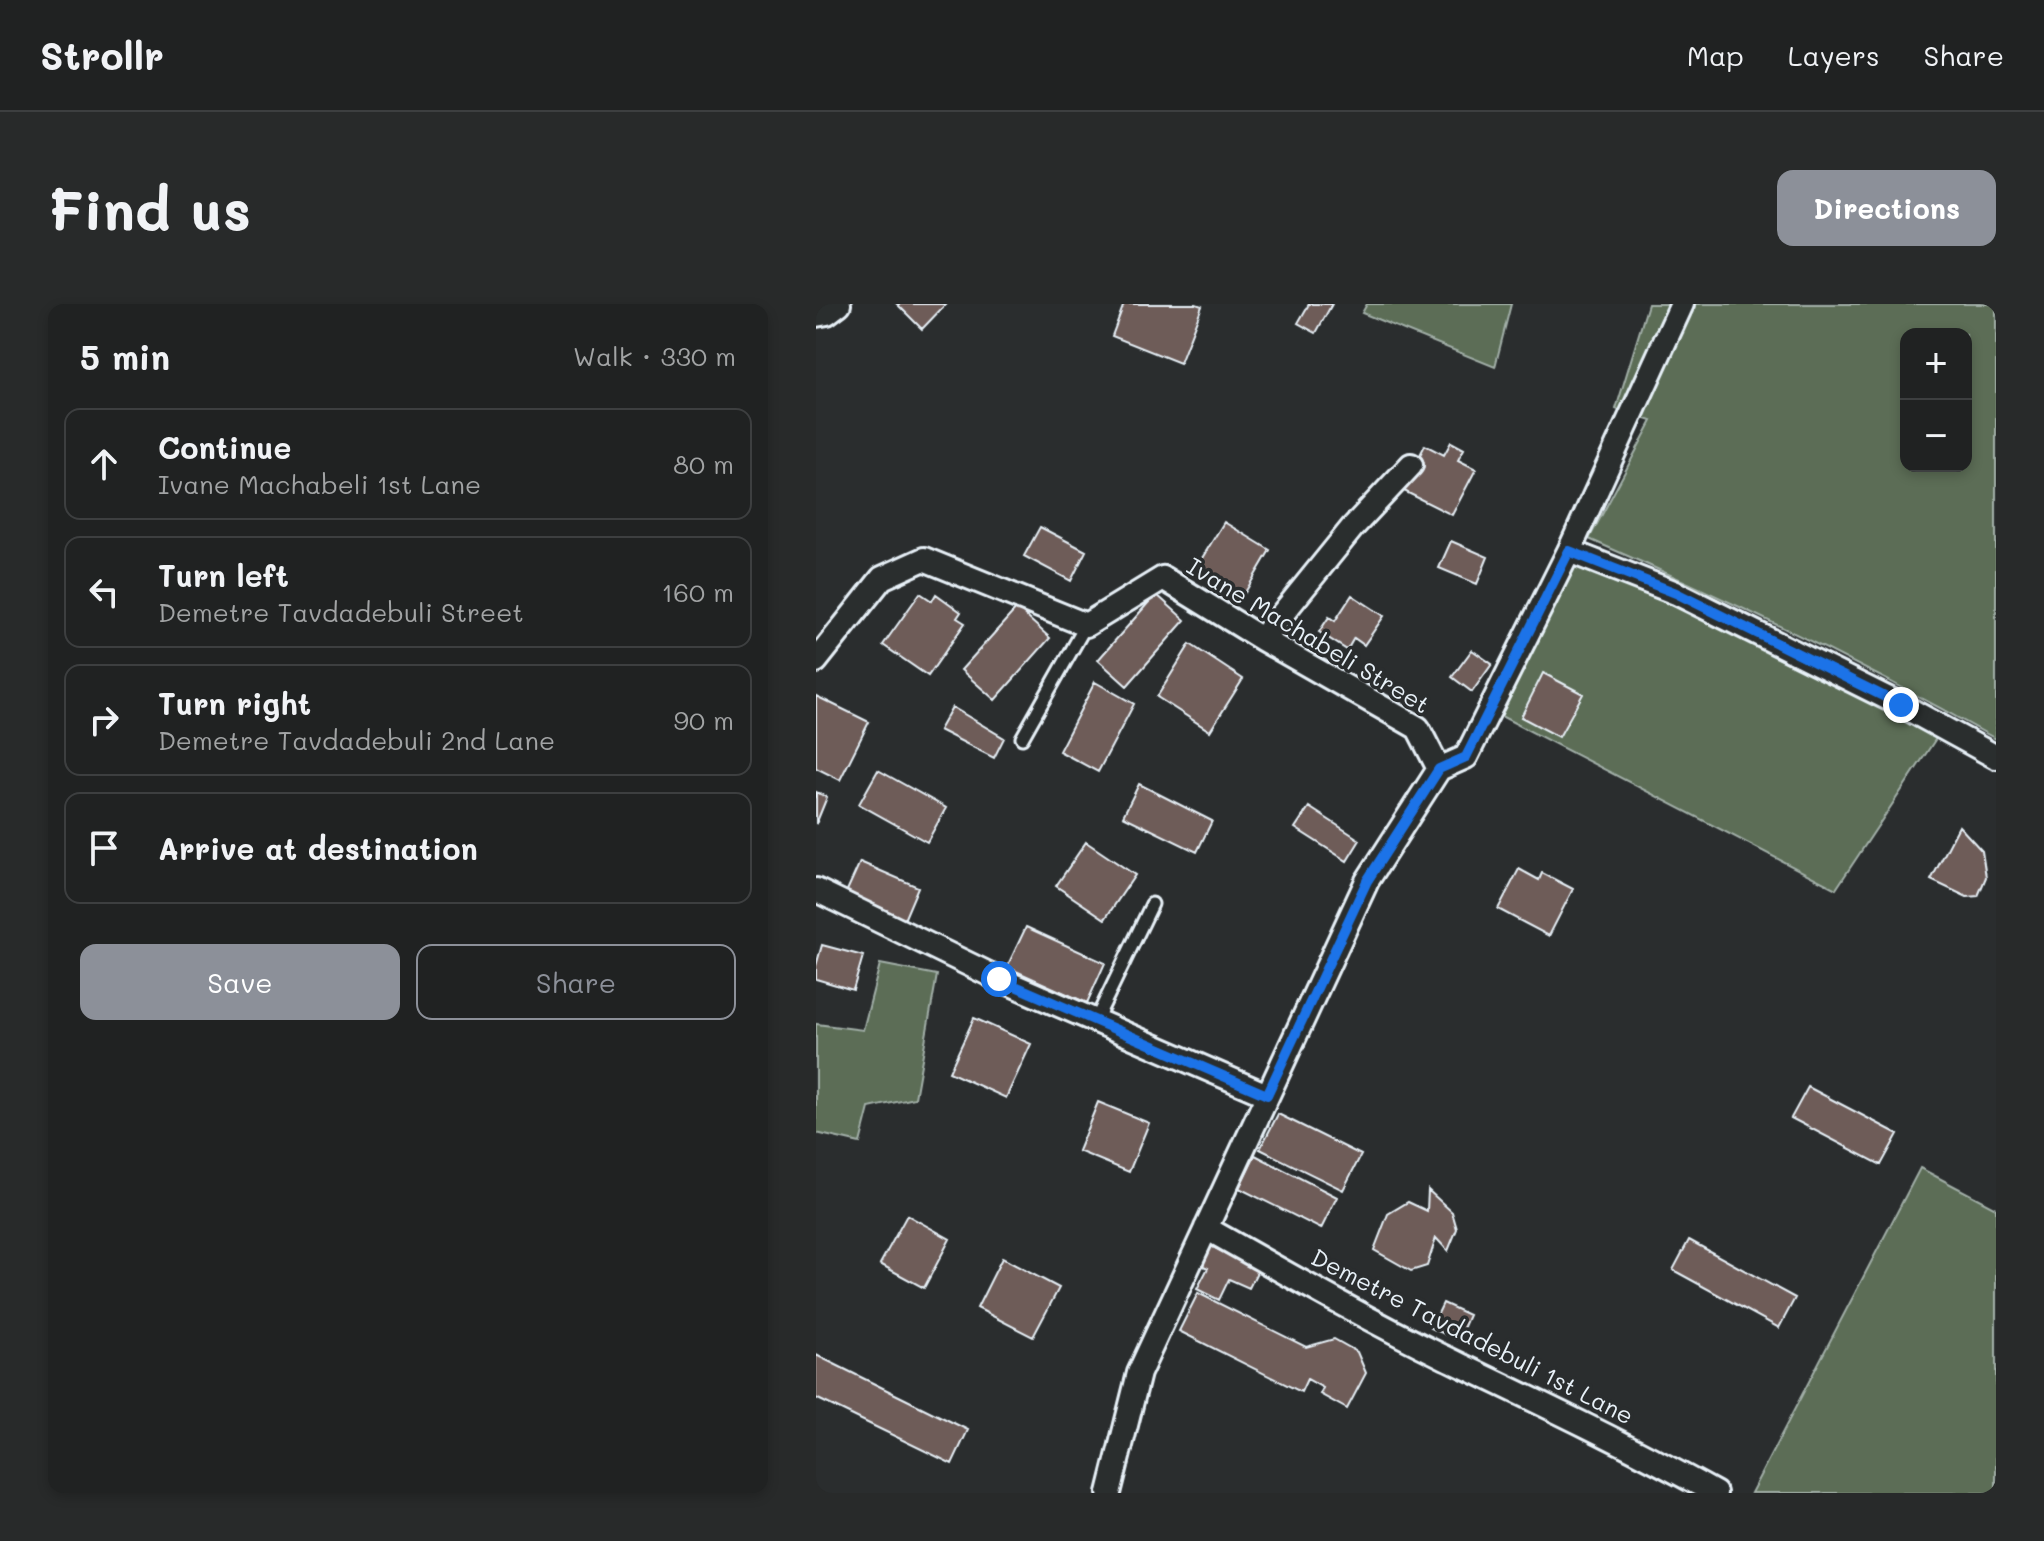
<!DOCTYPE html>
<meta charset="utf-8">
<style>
body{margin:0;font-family:Mali,sans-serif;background:#282a2a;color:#f1f3f6}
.controls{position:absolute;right:24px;top:24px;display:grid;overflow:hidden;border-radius:16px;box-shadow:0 4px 12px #0003}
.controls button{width:72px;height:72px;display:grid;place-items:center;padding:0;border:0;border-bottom:2px solid #3d3f40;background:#202222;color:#f1f3f6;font:40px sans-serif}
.stop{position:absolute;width:24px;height:24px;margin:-18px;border:6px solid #1a73e8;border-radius:50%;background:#fff}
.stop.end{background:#1a73e8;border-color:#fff;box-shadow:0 2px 8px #0008}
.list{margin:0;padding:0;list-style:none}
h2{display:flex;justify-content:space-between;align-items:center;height:104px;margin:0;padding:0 32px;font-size:34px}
h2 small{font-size:26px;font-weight:400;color:#a2a4a5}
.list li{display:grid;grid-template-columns:52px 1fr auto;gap:24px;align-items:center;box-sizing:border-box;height:112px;margin:0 16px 16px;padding:0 16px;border:2px solid #3d3f40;border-radius:16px}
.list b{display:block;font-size:30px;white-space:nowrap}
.list p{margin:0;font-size:26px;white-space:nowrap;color:#a2a4a5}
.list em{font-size:26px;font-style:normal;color:#a2a4a5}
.actions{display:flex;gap:16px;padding:24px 32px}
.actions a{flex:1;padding:18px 0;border:2px solid #8c9099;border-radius:16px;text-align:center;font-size:28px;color:#8c9099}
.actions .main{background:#8c9099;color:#fff}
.icon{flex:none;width:44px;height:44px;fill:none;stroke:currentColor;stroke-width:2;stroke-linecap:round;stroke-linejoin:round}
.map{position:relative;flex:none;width:1180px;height:1189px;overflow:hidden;border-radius:16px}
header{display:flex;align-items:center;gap:48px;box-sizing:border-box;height:112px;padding:0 40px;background:#202222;border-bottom:2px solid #3d3f40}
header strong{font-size:38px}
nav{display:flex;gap:44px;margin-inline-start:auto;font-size:28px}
.intro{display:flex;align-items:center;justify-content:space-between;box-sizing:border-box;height:192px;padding:0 48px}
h1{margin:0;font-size:56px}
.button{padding:20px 36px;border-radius:16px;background:#8c9099;color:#fff;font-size:28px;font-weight:700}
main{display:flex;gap:48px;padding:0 48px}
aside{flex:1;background:#202222;border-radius:16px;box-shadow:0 4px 12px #0003}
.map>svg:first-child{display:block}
</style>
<header>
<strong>Strollr</strong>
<nav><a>Map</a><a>Layers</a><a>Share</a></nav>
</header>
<div class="intro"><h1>Find us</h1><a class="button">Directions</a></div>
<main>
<aside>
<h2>5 min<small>Walk · 330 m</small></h2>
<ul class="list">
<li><svg class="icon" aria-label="ahead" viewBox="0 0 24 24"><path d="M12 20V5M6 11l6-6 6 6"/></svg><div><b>Continue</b><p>Ivane Machabeli 1st Lane</p></div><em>80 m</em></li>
<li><svg class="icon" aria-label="left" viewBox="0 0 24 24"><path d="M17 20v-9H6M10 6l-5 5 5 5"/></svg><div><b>Turn left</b><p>Demetre Tavdadebuli Street</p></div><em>160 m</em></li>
<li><svg class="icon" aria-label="right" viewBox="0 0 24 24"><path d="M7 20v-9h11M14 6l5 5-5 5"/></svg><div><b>Turn right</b><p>Demetre Tavdadebuli 2nd Lane</p></div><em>90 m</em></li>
<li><svg class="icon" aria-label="arrive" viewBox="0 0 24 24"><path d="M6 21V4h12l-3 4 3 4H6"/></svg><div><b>Arrive at destination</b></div></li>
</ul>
<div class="actions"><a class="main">Save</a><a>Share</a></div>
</aside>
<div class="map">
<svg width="1180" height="1189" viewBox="0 0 1180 1189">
<rect width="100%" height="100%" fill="#2a2d2e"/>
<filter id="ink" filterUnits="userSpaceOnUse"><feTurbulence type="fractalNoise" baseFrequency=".0125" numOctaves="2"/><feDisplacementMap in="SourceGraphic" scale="16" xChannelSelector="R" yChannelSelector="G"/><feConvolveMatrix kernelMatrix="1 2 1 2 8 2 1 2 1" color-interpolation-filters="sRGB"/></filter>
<g filter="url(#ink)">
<path fill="#5b6d57" stroke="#a2afa8" stroke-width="2" fill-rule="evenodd" d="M 551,0 L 695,0 L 679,63 L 546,9 Z
M 832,0 L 1180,0 L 1180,435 C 1049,361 912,295 773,235 L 836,117 L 800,105 ZM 1090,30 L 1150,30 L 1150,162 L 1090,162 Z
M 760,259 L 885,314 L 1123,430 L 1020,585 L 683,411 Z
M 64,660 L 121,671 L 99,794 L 53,804 L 44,839 L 0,829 L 0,720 L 47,726 Z
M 1104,864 L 1180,904 L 1180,1189 L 935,1189 Z"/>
<path fill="#6e5c58" stroke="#e8f1f8" stroke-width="2" d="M 81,0 L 130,0 L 106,25 Z
M 308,0 L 380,0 L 386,2 L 364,59 L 296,32 Z
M 493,0 L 516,0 L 500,29 L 482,19 Z
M 635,138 L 648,145 L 642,156 L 660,165 L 636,211 L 586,186 L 609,141 L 628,151 Z
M 408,218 L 454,246 L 427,292 L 380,264 Z
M 224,223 L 270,247 L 255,277 L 208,252 Z
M 635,237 L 672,253 L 661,280 L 623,264 Z
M 104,289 L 116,297 L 120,290 L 145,308 L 141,314 L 149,319 L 112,372 L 67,341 Z
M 340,290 L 369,316 L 311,382 L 282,356 Z
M 536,291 L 568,312 L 548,341 L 538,334 L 531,346 L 503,328 L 513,313 L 519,317 Z
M 201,304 L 234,334 L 179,396 L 145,366 Z
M 374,340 L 427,375 L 394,427 L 341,393 Z
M 656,346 L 676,360 L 656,388 L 636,373 Z
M 727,369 L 767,390 L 743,433 L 705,413 Z
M 279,378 L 318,400 L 282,468 L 243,447 Z
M 0,392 L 53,418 L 24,476 L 0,464 Z
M 136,403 L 188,434 L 178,454 L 123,426 Z
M 62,466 L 130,504 L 111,538 L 43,500 Z
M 323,480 L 396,517 L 381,548 L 307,512 Z
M 0,488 L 11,493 L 0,520 Z
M 493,503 L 544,536 L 531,557 L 479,524 Z
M 1143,522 L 1166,547 L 1170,573 L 1162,592 L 1151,593 L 1115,576 Z
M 270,538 L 319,571 L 289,615 L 240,582 Z
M 44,558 L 102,583 L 88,616 L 29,591 Z
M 703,565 L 723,576 L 726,569 L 757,585 L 733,632 L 682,605 Z
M 210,623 L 289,659 L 271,699 L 191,663 Z
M 6,641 L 47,652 L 37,686 L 0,675 L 0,662 Z
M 158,714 L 215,740 L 190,794 L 133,768 Z
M 992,783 L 1082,830 L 1065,861 L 975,814 Z
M 282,798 L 333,819 L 313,868 L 262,847 Z
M 462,810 L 545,851 L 527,886 L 444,845 Z
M 439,851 L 521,893 L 505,925 L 423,884 Z
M 612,886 L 636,908 L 641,925 L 632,947 L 620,934 L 611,962 L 595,967 L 558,946 L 572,910 L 592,898 L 611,907 Z
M 91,911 L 134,935 L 108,984 L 64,960 Z
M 873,936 L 979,994 L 963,1024 L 857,966 Z
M 393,941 L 442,966 L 433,984 L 413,975 L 403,996 L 381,985 L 392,964 L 383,960 Z
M 186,954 L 243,984 L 217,1033 L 161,1004 Z
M 382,989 L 490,1043 L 518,1035 L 541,1048 L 550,1069 L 531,1105 L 504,1090 L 507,1084 L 491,1075 L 485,1088 L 363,1027 Z
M 627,999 L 653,1011 L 642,1036 L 615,1024 Z
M 0,1051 L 152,1126 L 136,1160 L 0,1094 Z"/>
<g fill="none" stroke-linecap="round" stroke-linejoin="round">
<defs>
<path id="lane" d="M 206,434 L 270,321
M 280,716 L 336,600"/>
<path id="street" d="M 0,11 L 11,9 L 23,0
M 753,247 L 860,289 L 1085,401 L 1180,453
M 446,335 L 536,224 L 595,161
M 0,357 L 66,274 L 108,255 L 270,321 L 347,274 L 446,335 L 602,424 L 623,465
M 0,586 L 183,675 L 451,791
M 390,924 C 468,968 546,1013 626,1052 C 718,1096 809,1139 899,1189
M 293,1189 L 323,1069 L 551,577 L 623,465 L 650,453 L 753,247 L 866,0"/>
</defs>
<use href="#lane" stroke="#e8f1f8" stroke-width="17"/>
<use href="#street" stroke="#e8f1f8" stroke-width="28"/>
<use href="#lane" stroke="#2a2d2e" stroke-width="11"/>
<use href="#street" stroke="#2a2d2e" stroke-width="22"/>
</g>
</g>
<g fill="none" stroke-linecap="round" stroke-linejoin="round" filter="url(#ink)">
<path stroke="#1a73e8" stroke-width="10" d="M 183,675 L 451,791 L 551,577 L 623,465 L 650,453 L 753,247 L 860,289 L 1085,401"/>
</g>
<g text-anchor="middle" stroke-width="7" stroke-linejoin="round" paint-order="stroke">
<g font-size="24" fill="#e8f1f8" stroke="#2a2d2e">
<text transform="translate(492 332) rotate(31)" y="8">Ivane Machabeli Street</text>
<text transform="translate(656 1033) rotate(27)" y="8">Demetre Tavdadebuli 1st Lane</text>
</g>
</g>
</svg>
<div class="controls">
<button>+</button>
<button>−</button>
</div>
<div class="stop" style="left:183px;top:675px"></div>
<div class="stop end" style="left:1085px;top:401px"></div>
</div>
</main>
